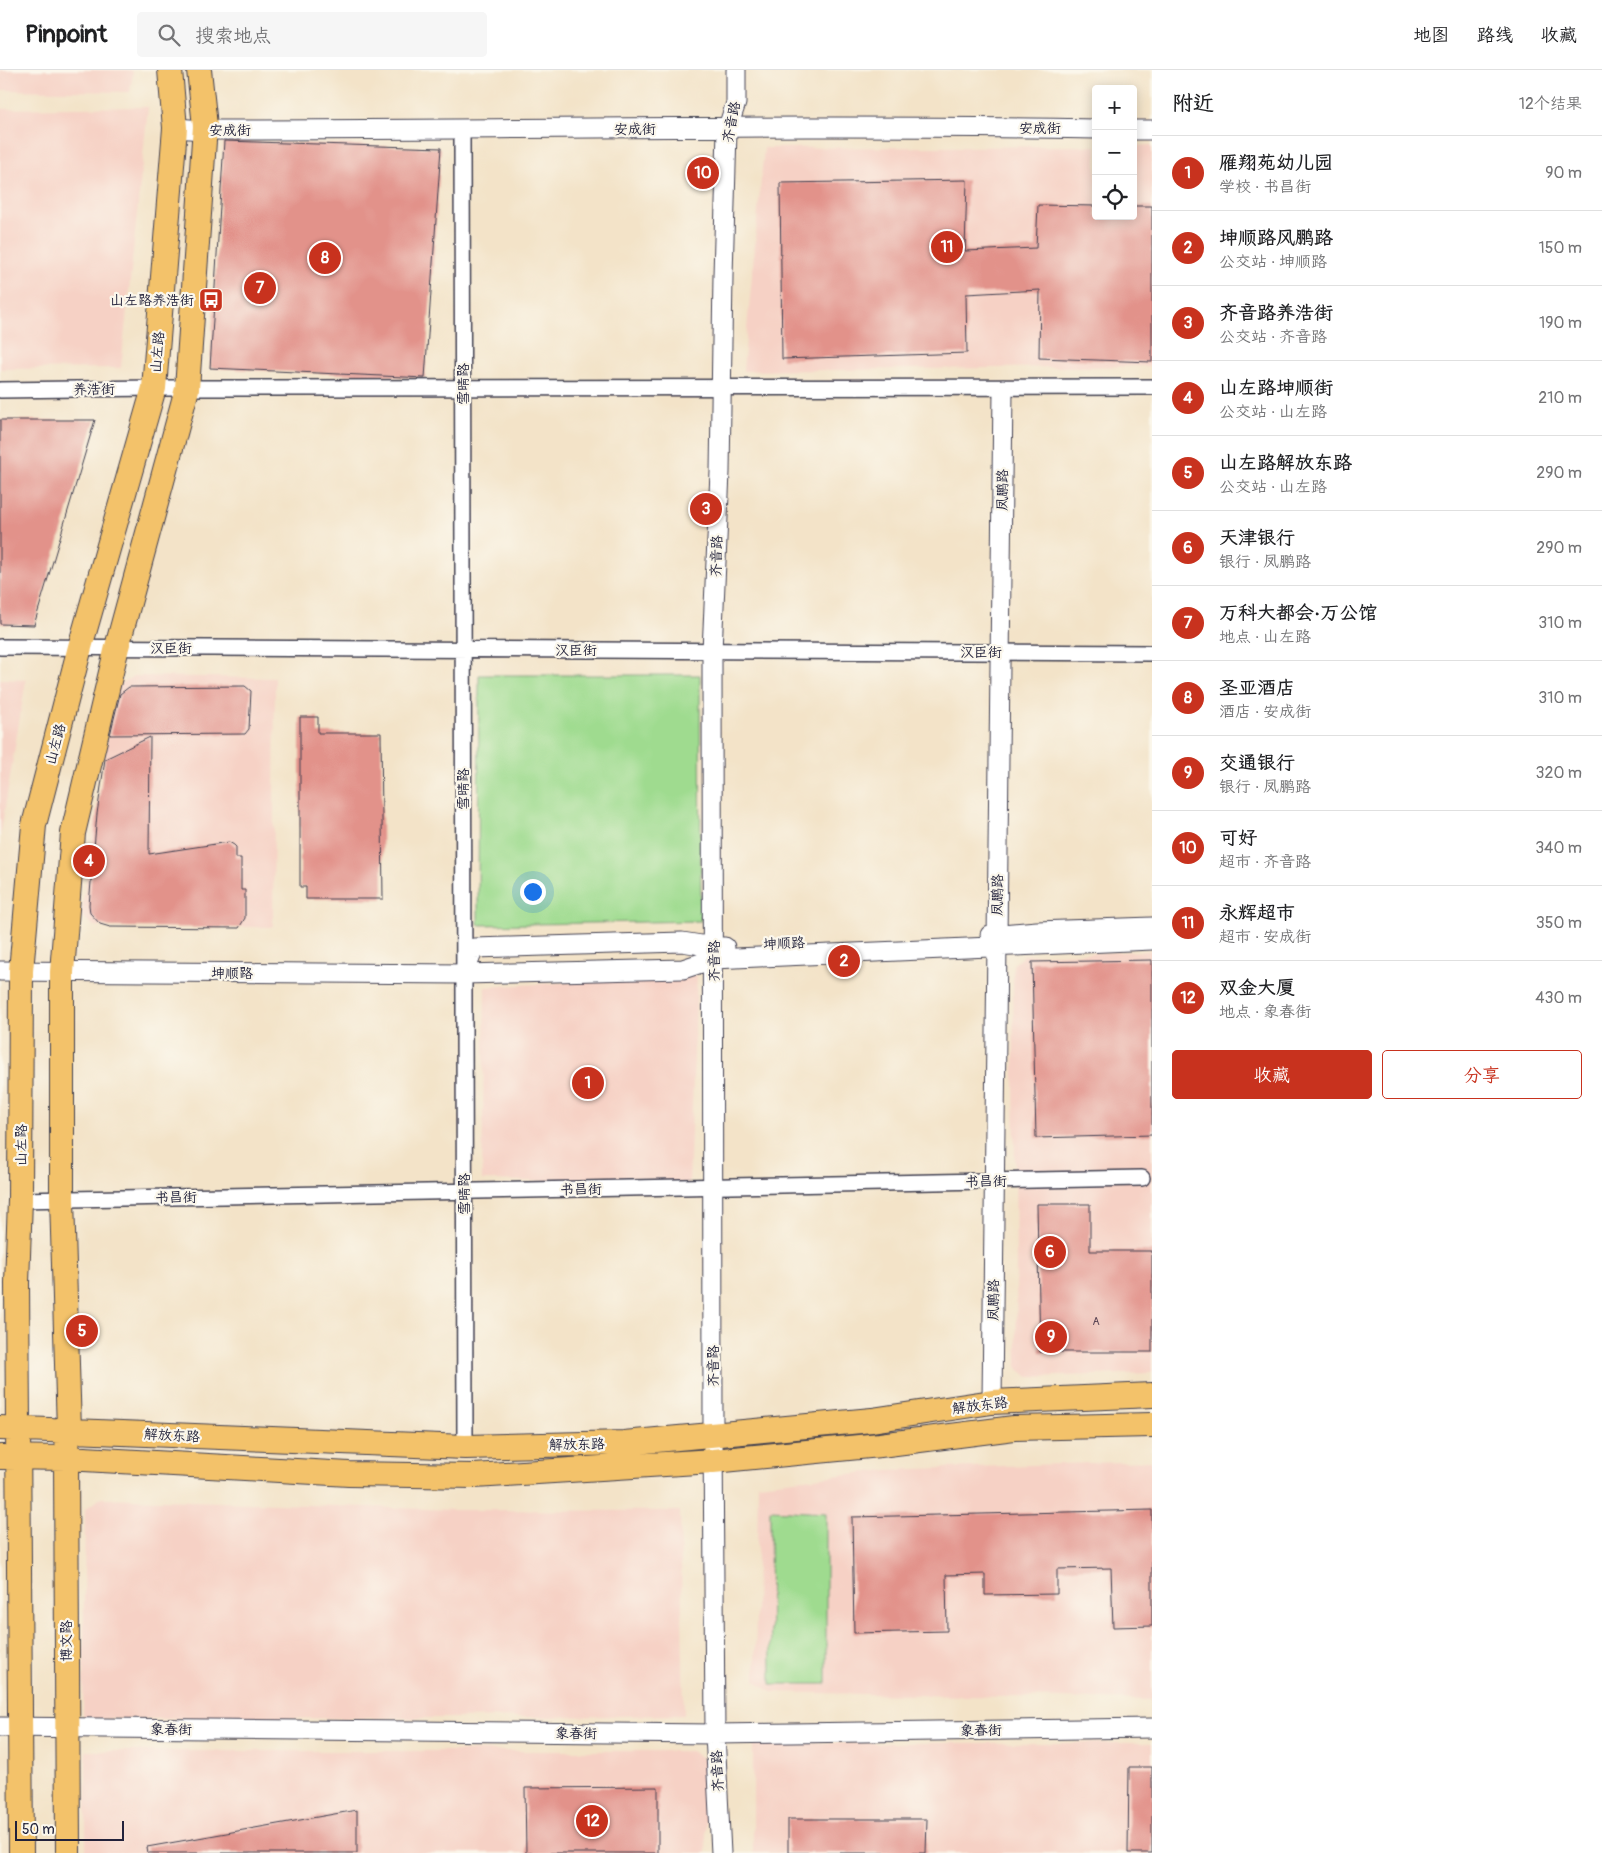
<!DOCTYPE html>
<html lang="zh">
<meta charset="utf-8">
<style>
body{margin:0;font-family:Pangolin,"LXGW WenKai TC",sans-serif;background:#f6f6f6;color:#202124}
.controls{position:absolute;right:15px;top:15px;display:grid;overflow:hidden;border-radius:5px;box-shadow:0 2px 12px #0003}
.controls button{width:45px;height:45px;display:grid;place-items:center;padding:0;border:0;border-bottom:1px solid #e0e0e0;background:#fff;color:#202124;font:25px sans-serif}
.scale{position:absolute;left:15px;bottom:12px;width:109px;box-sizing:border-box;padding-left:5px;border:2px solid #22223b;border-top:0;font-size:14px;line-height:18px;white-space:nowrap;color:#22223b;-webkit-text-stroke:4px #fbf7ec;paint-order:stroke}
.you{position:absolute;left:532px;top:821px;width:18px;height:18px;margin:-12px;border:4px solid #fff;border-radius:50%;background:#1a73e8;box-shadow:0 0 0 8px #1a73e833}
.badge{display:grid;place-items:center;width:32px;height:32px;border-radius:50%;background:#c8321e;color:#fff;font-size:16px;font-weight:700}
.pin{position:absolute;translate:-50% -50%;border:2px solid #fff;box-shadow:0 1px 5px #0006}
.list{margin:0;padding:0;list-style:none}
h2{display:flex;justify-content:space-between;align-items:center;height:65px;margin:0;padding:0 20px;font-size:21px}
h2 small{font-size:16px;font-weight:400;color:#757577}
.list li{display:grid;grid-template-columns:32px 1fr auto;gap:15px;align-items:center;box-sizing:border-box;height:75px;padding:0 20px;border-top:1px solid #e0e0e0}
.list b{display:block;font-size:19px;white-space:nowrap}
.list p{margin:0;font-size:16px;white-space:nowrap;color:#757577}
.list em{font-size:16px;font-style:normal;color:#757577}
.actions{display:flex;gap:10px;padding:15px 20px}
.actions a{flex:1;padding:11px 0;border:1px solid #c8321e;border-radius:5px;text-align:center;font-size:18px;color:#c8321e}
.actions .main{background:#c8321e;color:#fff}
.icon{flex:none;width:28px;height:28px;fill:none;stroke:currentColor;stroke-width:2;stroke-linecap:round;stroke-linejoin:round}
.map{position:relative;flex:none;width:1152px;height:1783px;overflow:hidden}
header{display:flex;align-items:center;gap:30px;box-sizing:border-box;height:70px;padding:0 25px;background:#fff;border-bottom:1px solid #e0e0e0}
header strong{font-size:24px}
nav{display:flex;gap:28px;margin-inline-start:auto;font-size:18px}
.search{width:350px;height:45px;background:#f6f6f6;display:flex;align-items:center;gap:12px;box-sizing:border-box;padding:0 18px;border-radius:5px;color:#757577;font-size:19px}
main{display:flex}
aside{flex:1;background:#fff}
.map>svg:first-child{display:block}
</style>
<header>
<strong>Pinpoint</strong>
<div class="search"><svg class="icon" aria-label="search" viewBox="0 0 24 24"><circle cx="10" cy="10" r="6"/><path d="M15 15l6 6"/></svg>搜索地点</div>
<nav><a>地图</a><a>路线</a><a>收藏</a></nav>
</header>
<main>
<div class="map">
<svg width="1152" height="1783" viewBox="0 0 1152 1783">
<rect width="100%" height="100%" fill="#fbf7ec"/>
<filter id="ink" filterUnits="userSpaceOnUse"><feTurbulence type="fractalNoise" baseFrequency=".02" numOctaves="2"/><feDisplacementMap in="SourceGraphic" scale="10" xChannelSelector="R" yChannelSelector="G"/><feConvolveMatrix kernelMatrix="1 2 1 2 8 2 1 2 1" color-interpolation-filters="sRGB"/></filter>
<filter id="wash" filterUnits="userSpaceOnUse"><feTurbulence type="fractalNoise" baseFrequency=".0096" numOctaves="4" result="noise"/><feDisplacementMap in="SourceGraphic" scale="20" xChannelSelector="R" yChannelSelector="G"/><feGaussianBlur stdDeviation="1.12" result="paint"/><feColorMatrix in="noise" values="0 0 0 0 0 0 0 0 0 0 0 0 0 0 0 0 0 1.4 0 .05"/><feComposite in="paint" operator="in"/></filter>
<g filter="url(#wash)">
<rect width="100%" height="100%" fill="#f3e3c8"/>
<path fill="#f6d1c5" d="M 0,0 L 132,0 L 133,3 L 130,22 L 0,20 Z
M 148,37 L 121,298 L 0,299 L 0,39 Z
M 1152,75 L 1152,296 L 743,301 L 764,78 L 1096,76 L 1096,146 L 1133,146 L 1133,76 Z
M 134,606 L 275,608 L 273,857 L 110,857 L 94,856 L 81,846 L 115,617 Z
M 0,609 L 26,610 L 0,767 Z
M 1152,881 L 1152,1303 L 1029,1307 L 1017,1298 L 1013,895 L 1024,885 Z
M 697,905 L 689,1114 L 482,1110 L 485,917 Z
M 1152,1391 L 1152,1630 L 771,1622 L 755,1610 L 758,1414 L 887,1400 Z
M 101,1428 L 454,1440 L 680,1441 L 684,1645 L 449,1648 L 83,1649 L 85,1439 Z
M 753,1673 L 1152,1673 L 1152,1783 L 753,1783 Z
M 86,1681 L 691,1681 L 706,1691 L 706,1783 L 86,1783 Z"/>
<path fill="#9fdb8f" stroke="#607e65" d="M 479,605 L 700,605 L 701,851 L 478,855 Z
M 770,1440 L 826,1443 L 826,1614 L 771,1614 Z"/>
<g id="blocks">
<path fill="#e2928a" d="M 224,71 L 441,78 L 425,308 L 210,298 Z
M 967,110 L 965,181 L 1036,178 L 1038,135 L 1096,136 L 1096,146 L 1133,146 L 1133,136 L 1152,136 L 1152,292 L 1039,288 L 1040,220 L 966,224 L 967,283 L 782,289 L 780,113 Z
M 0,350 L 95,350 L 34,555 L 0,554 Z
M 245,616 L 251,621 L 249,659 L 245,664 L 110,665 L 120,624 L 129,617 Z
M 300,647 L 318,647 L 318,663 L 381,663 L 383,829 L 306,829 L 306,817 L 300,817 Z
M 150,667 L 149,784 L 229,772 L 234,775 L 236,777 L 236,788 L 241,788 L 241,820 L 245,820 L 245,848 L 239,858 L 110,857 L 100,854 L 90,843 L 89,835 L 97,744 L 105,689 Z
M 1152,890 L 1152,1065 L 1036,1068 L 1032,892 Z
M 1037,1134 L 1090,1134 L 1090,1181 L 1152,1181 L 1152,1282 L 1040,1282 Z
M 1152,1440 L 1152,1556 L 1113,1557 L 1111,1498 L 1057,1499 L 1057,1524 L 985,1525 L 985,1504 L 946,1505 L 947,1561 L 854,1563 L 852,1447 Z
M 1129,1697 L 1152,1697 L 1152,1783 L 1128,1783 Z
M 658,1717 L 658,1783 L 526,1783 L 525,1718 Z
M 357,1740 L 357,1783 L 148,1783 L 147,1777 Z
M 788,1749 L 927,1749 L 926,1783 L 788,1783 Z"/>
</g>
</g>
<g filter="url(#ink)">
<use href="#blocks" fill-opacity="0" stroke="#413f50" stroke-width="1"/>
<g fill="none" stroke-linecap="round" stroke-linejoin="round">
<defs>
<path id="minor" d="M 462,60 L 465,1377
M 0,320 L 154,318 L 1152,317
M 0,577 L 1152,583
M 20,1130 L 1142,1108"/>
<path id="tertiary" d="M 175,58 L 204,60 C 501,60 799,54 1096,59
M 1133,60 L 1152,60
M 990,865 L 1037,861 L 1152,857
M 0,901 L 464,904 L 683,899 L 713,889 L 1152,870
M 464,904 L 474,878 L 682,872 L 714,877 L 725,877
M 992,1332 L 1003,319
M 0,1657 L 715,1664 L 1152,1658
M 721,1783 L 715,1664 L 713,1366 L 712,581 L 720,402 L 723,206 L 727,60 L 736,33 L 736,0"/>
<path id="primary" d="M 0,1358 L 465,1377 L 624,1373 L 872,1350 L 992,1332 L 1152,1325
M 0,1387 L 66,1388 L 349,1404 L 474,1406 L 713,1391 L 880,1375 L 1014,1358 L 1152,1355
M 21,1783 L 17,1213 L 20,1130 L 21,901 L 34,755 L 80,577 L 154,318 L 175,58 L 170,0
M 68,1783 L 66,1388 L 69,1360 L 62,1129 L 62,902 L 73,763 L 117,577 L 187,319 L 205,56 L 199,0"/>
</defs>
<use href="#minor" stroke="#413f50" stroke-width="18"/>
<use href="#tertiary" stroke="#413f50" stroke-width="21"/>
<use href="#primary" stroke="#413f50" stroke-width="26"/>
<use href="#minor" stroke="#fff" stroke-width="15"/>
<use href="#tertiary" stroke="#fff" stroke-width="19"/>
<use href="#primary" stroke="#f3c26a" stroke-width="24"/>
</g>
</g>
<defs>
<symbol id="bus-square" viewBox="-11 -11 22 22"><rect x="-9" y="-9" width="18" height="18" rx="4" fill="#c8321e" stroke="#fbf7ec"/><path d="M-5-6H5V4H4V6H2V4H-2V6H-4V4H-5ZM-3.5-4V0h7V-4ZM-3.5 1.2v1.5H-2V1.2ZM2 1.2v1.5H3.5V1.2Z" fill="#fff"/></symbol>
</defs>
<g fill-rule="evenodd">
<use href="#bus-square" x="197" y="216" width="28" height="28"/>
</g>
<g text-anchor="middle" stroke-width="4.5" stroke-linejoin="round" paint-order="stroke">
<g font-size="11" fill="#523e4f">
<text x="1096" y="1255">A</text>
</g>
<g font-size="14" fill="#22223b" stroke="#fbf7ec">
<text transform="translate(731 52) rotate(-79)" y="5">齐音路</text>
<text x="1040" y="63">安成街</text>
<text transform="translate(635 59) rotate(-1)" y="5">安成街</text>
<text x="230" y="65">安成街</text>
<text transform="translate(157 282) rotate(-85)" y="5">山左路</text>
<text transform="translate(463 314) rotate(-90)" y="5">雪晴路</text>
<text transform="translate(94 319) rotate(-1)" y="5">养浩街</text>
<text transform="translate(1002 420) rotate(-89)" y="5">凤鹏路</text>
<text transform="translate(716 486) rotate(-88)" y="5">齐音路</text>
<text x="171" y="583">汉臣街</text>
<text x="576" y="585">汉臣街</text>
<text x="981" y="587">汉臣街</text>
<text transform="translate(55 674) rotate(-75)" y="5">山左路</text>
<text transform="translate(463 719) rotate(-90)" y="5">雪晴路</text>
<text transform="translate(997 825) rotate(-89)" y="5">凤鹏路</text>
<text transform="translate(784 873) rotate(-3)" y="5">坤顺路</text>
<text transform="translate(714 891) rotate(-90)" y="5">齐音路</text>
<text x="232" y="908">坤顺路</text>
<text transform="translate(21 1075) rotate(-90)" y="5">山左路</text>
<text transform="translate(986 1111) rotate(-1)" y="5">书昌街</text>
<text transform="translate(581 1119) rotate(-1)" y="5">书昌街</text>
<text transform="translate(464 1124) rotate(-90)" y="5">雪晴路</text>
<text transform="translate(176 1127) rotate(-1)" y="5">书昌街</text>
<text transform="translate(993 1230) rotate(-89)" y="5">凤鹏路</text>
<text transform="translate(713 1296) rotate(-90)" y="5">齐音路</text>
<text transform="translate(980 1335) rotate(-7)" y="5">解放东路</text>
<text transform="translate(172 1365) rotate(3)" y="5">解放东路</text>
<text transform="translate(577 1374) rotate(-1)" y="5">解放东路</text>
<text transform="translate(66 1571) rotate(-90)" y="5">博文路</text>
<text transform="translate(171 1659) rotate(1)" y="5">象春街</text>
<text transform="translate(981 1660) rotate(-1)" y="5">象春街</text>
<text transform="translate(576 1663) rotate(1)" y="5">象春街</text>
<text transform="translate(717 1701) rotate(-93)" y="5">齐音路</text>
</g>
<g font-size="14" fill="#22223b" stroke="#fbf7ec" text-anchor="end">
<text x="194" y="235">山左路养浩街</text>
</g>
</g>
</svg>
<div class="controls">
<button>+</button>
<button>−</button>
<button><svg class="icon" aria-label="locate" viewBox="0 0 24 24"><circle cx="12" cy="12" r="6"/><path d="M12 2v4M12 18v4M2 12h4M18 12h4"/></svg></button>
</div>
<div class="scale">50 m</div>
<div class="you"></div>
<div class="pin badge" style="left:588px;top:1013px">1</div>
<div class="pin badge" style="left:844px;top:891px">2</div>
<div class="pin badge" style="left:706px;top:439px">3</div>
<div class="pin badge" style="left:89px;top:791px">4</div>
<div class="pin badge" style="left:82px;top:1261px">5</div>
<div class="pin badge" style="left:1050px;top:1182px">6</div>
<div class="pin badge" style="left:260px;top:218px">7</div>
<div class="pin badge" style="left:325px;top:188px">8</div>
<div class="pin badge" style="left:1051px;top:1267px">9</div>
<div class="pin badge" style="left:703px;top:103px">10</div>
<div class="pin badge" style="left:947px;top:177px">11</div>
<div class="pin badge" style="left:592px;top:1751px">12</div>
</div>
<aside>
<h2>附近<small>12个结果</small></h2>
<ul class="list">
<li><span class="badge">1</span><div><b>雁翔苑幼儿园</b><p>学校 · 书昌街</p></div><em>90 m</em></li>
<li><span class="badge">2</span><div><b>坤顺路风鹏路</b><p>公交站 · 坤顺路</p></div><em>150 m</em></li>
<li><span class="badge">3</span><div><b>齐音路养浩街</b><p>公交站 · 齐音路</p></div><em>190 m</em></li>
<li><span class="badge">4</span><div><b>山左路坤顺街</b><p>公交站 · 山左路</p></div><em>210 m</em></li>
<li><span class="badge">5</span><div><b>山左路解放东路</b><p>公交站 · 山左路</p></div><em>290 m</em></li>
<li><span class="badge">6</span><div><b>天津银行</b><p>银行 · 凤鹏路</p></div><em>290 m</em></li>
<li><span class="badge">7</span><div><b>万科大都会·万公馆</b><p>地点 · 山左路</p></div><em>310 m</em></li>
<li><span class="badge">8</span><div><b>圣亚酒店</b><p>酒店 · 安成街</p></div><em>310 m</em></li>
<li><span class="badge">9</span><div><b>交通银行</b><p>银行 · 凤鹏路</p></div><em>320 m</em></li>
<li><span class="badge">10</span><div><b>可好</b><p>超市 · 齐音路</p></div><em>340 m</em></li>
<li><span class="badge">11</span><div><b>永辉超市</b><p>超市 · 安成街</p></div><em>350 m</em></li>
<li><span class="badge">12</span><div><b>双金大厦</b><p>地点 · 象春街</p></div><em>430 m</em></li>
</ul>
<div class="actions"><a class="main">收藏</a><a>分享</a></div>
</aside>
</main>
